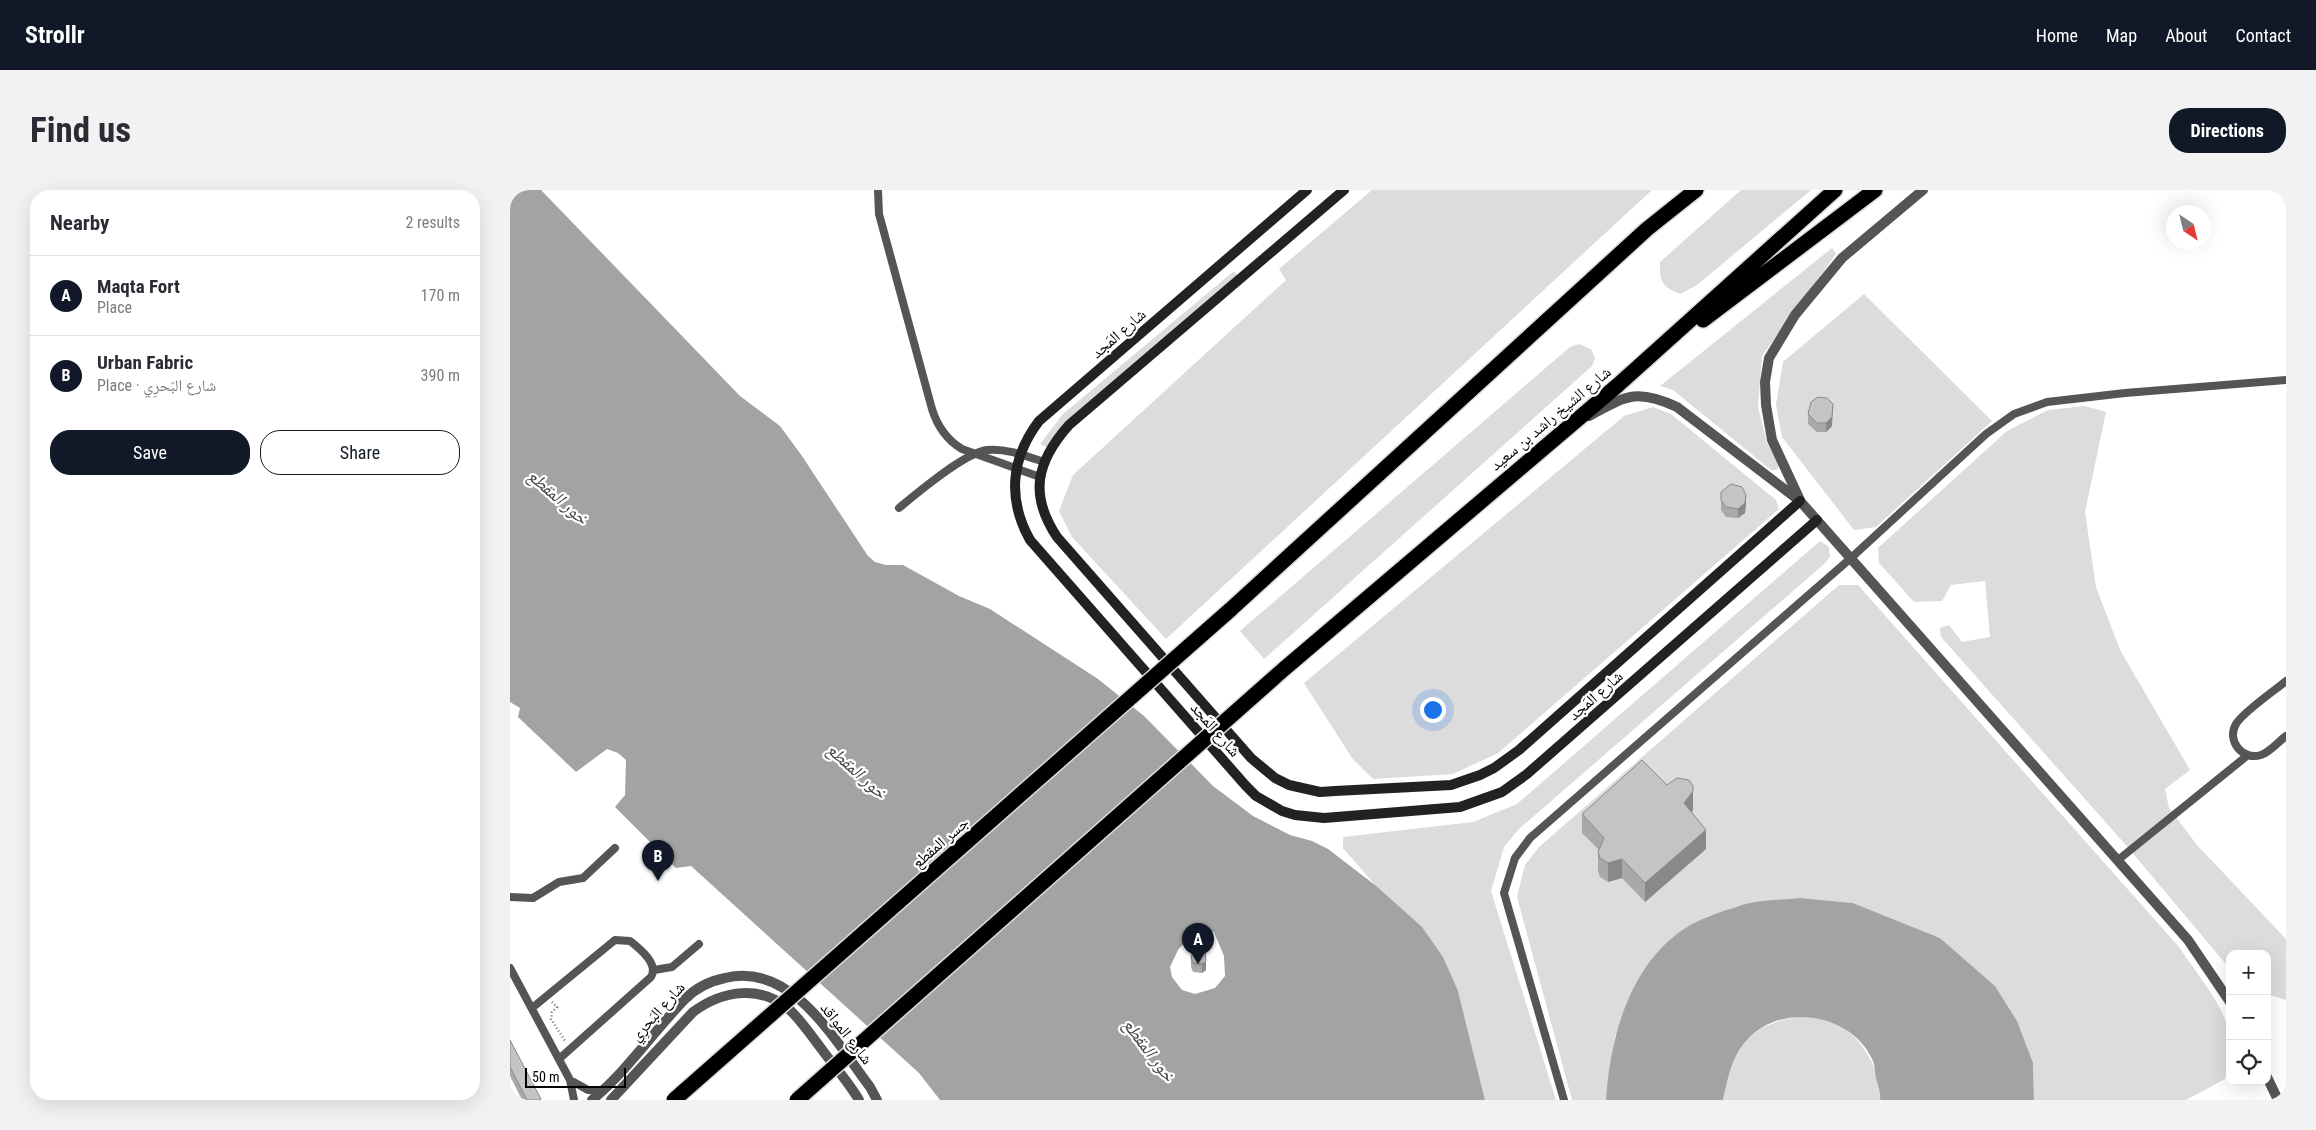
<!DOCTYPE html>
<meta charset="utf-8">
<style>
body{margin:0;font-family:"Roboto Condensed","Noto Naskh Arabic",sans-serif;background:#f2f2f3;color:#2b2b33}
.controls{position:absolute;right:15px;bottom:15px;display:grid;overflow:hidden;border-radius:10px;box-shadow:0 5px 20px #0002}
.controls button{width:45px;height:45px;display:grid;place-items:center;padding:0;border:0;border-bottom:1px solid #e1e1e2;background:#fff;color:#2b2b33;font:25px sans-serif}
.compass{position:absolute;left:1656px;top:15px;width:45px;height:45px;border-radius:50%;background:#fff;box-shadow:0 5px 20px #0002;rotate:145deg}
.scale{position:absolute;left:15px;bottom:12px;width:101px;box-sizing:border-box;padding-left:5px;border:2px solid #000;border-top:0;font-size:14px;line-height:18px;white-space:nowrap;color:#000;-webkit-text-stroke:4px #fff;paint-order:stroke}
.you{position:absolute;left:922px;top:519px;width:18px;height:18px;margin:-12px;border:4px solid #fff;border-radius:50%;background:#1a73e8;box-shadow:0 0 0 8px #1a73e833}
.badge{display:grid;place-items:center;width:32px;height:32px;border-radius:50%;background:#111827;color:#fff;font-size:16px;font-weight:700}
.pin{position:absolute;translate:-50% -41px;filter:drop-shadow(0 1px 2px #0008)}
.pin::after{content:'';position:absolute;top:26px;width:18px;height:15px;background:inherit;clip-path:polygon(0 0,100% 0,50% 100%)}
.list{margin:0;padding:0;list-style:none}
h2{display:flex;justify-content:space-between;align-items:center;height:65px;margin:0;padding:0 20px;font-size:21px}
h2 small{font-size:16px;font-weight:400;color:#7c7c81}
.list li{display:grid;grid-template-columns:32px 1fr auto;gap:15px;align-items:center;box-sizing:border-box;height:80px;padding:0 20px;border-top:1px solid #e1e1e2}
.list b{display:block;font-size:19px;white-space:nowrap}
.list p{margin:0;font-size:16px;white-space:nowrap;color:#7c7c81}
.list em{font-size:16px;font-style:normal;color:#7c7c81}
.actions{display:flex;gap:10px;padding:15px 20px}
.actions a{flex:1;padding:11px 0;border:1px solid #111827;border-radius:20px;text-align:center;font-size:18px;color:#111827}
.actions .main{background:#111827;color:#fff}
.icon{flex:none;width:28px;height:28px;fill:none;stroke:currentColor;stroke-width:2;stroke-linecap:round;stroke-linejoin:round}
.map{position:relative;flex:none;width:1776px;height:910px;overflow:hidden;border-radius:20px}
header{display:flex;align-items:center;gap:30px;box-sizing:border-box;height:70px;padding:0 25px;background:#111827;color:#fff}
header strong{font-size:24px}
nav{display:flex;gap:28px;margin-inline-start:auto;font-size:18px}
.intro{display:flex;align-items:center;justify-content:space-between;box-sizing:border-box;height:120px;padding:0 30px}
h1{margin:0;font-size:35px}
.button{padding:12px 22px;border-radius:20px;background:#111827;color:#fff;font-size:18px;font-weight:700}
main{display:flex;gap:30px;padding:0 30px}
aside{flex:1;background:#fff;border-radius:20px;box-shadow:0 5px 20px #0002}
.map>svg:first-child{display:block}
</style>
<header>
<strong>Strollr</strong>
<nav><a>Home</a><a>Map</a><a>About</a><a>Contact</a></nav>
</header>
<div class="intro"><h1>Find us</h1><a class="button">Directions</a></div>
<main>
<aside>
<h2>Nearby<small>2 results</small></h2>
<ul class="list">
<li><span class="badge">A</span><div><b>Maqta Fort</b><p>Place</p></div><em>170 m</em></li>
<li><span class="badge">B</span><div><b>Urban Fabric</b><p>Place · شارع البَحرِي</p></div><em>390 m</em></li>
</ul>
<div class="actions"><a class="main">Save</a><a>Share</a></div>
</aside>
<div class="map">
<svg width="1776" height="910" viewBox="0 0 1776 910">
<rect width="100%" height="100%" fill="#fff"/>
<path fill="#dcdcdc" d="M 862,0 L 1142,0 L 656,449 L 562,347 L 549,321 L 563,285 L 776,90 L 769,79 Z
M 1231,0 L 1301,0 L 1187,95 L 1170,104 C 1152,97 1149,91 1150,72 Z
M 1322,58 L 1326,64 L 1252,166 L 1248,217 L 1257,253 L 1269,274 L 1267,280 L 1261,280 L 1163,200 L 1150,196 Z
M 724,81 L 729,87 L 538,258 L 530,254 L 553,224 Z
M 1354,104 L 1482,231 L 1366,337 L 1344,340 L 1272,247 L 1266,215 L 1273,172 Z
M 1069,154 L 1081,159 L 1085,168 L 1082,176 L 754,469 L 730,441 L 1060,157 Z
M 1575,216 L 1596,222 L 1575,322 L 1586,397 L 1610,460 L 1680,580 L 1655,599 L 1659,618 L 1687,655 L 1776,749 L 1776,810 L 1757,804 L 1757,764 L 1720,764 L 1720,779 L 1615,654 L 1431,447 L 1430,438 L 1439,435 L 1452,452 L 1480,447 L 1475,391 L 1441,395 L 1432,411 L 1404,412 L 1369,373 L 1368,358 L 1497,241 L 1538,220 Z
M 1143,217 L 1161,224 L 1266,310 L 1269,319 L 988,563 L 943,584 L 863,589 L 842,568 L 794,493 L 1114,226 Z
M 1310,351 L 1319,357 L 1320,367 L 1314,374 L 1009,639 L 994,657 L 981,701 L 1046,910 L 975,910 L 948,801 L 865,695 L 833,658 L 833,647 L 963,632 L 1007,614 Z
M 1329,395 L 1348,395 L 1669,757 C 1686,783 1710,810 1719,840 C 1724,854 1719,875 1715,889 L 1676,910 L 1524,910 L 1523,873 L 1485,796 L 1430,748 L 1343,713 L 1290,708 L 1227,716 L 1177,737 L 1105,846 L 1096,910 L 1062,910 L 1007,707 L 1015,675 L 1029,657 Z
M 1295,826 C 1304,828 1315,828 1322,831 C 1349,842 1373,881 1370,910 L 1213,910 C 1224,858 1238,832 1295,826 Z"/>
<path fill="#a3a3a3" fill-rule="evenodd" d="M 0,0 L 31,0 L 230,206 L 270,236 L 292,266 L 358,366 L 365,372 L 376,375 L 393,375 L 449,406 L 480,419 L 588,489 L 634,526 L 703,596 L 743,626 L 780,645 L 802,651 L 818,659 L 865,695 L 912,737 L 933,767 L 948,801 L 975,910 L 430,910 L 409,883 L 181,676 L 166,678 L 105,617 L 115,605 L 116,570 L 108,563 L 97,559 L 66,582 L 8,527 L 10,518 L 0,512 ZM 693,739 L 704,742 L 714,766 L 715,786 L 705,798 L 685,804 L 672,800 L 662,787 L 660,777 L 668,760 L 684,742 Z
M 1290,708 L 1343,713 L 1430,748 L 1485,796 L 1507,831 L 1523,873 L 1524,910 L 1370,910 C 1371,903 1368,895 1366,888 C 1365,882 1365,874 1362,869 C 1342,824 1273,812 1239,848 C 1222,865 1218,888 1213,910 L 1096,910 C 1100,847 1120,773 1177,737 C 1190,729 1210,722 1226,717 C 1245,710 1269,710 1290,708 Z"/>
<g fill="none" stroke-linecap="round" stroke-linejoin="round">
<defs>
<path id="highway" d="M 1193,130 L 1365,0
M 720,420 L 1137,39 L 1186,0
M 774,479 L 1108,195 L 1325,0"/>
</defs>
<use href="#highway" stroke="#dbdbdb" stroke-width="18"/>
<path stroke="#777" stroke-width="2.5" stroke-dasharray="1 2.5" stroke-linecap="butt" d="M 42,812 L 47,817 L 42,822 L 41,829 L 55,851"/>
<path stroke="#555" stroke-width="8" d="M 368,0 L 369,24 L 422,219 C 427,235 437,250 452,259 L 530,287
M 389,318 C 407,303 454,263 477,260 C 496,258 516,266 534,272
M 1776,491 C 1764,501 1733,522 1726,534 C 1716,551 1733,571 1751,565 C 1760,562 1768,552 1776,546
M 1608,670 L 1738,565
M 0,707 L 23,708 L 49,692 L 73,688 L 105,658
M 0,778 L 60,890 L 64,910
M 144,780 L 162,777 L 189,754
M 22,818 L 105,750 L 120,751 C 130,759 149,774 141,787 L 49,869
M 60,890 L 78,900 L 93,901
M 1054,910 L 994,703 L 1005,668 L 1020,648 L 1341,368 L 1476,244 L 1504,224 L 1537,212 L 1615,203 L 1776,190"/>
<path stroke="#555" stroke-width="10" d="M 1079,226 C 1116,206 1126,198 1167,217 L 1290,311 L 1678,750 L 1720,812
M 1290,310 L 1262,250 L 1256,215 L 1255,192 L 1259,168 L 1285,125 L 1332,68 L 1413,0
M 1757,887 L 1768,910
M 82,910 C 118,880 143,842 175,809 C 186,798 200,791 215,788 C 282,771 326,852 360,897 L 367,910
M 101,910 L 183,822 C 213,800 252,794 281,821 C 293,833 303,848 313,861 C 325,877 339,893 349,910"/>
<path stroke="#222" stroke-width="10" d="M 797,0 L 529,231 C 501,268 497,309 520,350 L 736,596 L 746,606 L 772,621 L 785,625 L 814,628 L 950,617 L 992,602 L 1017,584 L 1307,330
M 834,0 L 559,235 C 526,272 519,305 547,347 L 741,568 L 765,588 L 779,595 L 810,602 L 825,601 L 941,595 L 970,585 L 984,578 L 1009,560 L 1290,311"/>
<use href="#highway" stroke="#000" stroke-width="15"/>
<defs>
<path id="highway-bridge" d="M 164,910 L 720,420
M 287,910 L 774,479"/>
</defs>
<use href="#highway-bridge" stroke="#dbdbdb" stroke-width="18" stroke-linecap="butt"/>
<use href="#highway-bridge" stroke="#000" stroke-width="15"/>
</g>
<path fill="#a9a9a9" d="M 1301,212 L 1322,236 L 1316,242 L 1307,242 L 1298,234 L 1298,224 Z
M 1211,310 L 1236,314 L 1235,323 L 1228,328 L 1216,327 L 1211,320 Z
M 1157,595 L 1183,620 L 1182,622 L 1196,659 L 1135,712 L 1112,688 L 1098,692 L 1090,687 L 1088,681 L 1088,662 L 1089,660 L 1072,643 L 1072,624 Z
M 683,760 L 696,780 L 692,783 L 683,782 L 681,777 L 681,768 Z
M 0,850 L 31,910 L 12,910 L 0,886 Z"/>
<path fill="#898989" d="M 1323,214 L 1322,236 L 1316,242 L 1316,233 Z
M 1236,305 L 1236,314 L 1235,323 L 1228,328 L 1228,319 Z
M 1183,601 L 1183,620 L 1174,632 L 1174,613 Z
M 1196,640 L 1196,659 L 1135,712 L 1135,693 Z
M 1112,669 L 1112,688 L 1098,692 L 1098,673 Z
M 696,771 L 696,780 L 692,783 L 692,774 Z"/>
<path fill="#c4c4c4" stroke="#898989" d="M 1308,207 L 1317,208 L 1323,214 L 1322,227 L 1316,233 L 1307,233 L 1298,224 L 1301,212 Z
M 1221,294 L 1232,297 L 1236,305 L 1235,313 L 1228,319 L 1216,317 L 1211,310 L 1211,302 Z
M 1132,570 L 1157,595 L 1167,588 L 1179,590 L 1183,596 L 1183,601 L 1174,613 L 1196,640 L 1135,693 L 1112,669 L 1098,673 L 1090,668 L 1088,662 L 1094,648 L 1072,624 Z
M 691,757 L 695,761 L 696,771 L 692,774 L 683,773 L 681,768 L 683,760 Z
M 0,850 L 31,909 L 30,910 L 17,910 L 0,877 Z"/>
<g text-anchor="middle" stroke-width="4.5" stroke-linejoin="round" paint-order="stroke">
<g font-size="16" fill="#000" stroke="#fff">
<text transform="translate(608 143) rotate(-41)" y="6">شارع المَجد</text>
<text transform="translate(1040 228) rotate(-40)" y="6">شارع الشيخ راشد بن سعيد</text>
<text transform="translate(1085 505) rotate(-41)" y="6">شارع المَجد</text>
<text transform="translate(706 539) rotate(49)" y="6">شارع المَجد</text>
<text transform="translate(430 652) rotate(-41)" y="6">جسر المقطع</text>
<text transform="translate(147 821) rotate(-48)" y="6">شارع البَحرِي</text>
<text transform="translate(337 843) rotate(52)" y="6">شارع المواقد</text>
</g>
<g font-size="18" font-style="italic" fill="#444" stroke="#fff">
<text transform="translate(48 307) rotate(41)" y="6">خور المقطع</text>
<text transform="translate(347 581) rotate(42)" y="6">خور المقطع</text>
<text transform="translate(639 860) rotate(53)" y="6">خور المقطع</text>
</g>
</g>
</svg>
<div class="controls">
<button>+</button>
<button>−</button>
<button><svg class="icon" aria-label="locate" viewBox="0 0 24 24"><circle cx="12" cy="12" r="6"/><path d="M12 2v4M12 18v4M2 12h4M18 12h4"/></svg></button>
</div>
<svg class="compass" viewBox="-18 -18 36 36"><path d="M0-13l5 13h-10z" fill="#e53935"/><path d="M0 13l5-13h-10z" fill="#7c7c81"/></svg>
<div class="scale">50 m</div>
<div class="you"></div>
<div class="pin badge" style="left:688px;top:774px">A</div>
<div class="pin badge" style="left:148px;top:691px">B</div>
</div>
</main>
